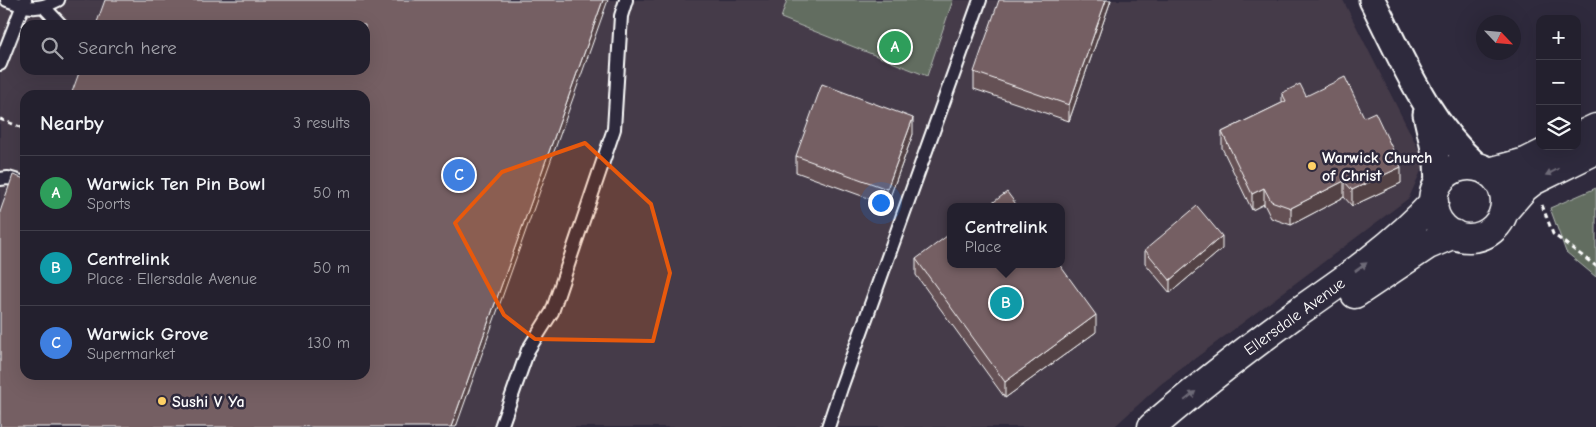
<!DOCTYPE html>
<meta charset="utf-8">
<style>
body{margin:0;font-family:"Comic Neue",sans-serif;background:#2b2836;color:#f1f3f6}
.controls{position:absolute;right:15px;top:15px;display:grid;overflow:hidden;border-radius:10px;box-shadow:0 5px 20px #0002}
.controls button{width:45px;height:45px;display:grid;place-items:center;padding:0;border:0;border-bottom:1px solid #403e4a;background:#23202e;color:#f1f3f6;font:25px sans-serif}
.compass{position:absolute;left:1476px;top:15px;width:45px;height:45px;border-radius:50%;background:#23202e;box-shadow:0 5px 20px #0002;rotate:116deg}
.you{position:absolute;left:880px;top:202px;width:18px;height:18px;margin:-12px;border:4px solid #fff;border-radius:50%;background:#1a73e8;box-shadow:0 0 0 8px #1a73e833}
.badge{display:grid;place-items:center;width:32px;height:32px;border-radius:50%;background:#bca0f2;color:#fff;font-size:16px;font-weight:700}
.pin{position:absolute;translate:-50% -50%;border:2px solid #fff;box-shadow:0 1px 5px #0006}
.popup{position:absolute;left:947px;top:203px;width:118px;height:65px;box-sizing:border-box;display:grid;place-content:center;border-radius:10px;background:#23202e;filter:drop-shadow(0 1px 4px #0005);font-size:16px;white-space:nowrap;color:#a3a3aa}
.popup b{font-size:19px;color:#f1f3f6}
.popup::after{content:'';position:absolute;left:50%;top:100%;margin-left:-10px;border:10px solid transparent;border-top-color:#23202e}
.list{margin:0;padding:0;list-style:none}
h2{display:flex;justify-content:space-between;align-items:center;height:65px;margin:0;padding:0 20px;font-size:21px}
h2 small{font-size:16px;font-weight:400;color:#a3a3aa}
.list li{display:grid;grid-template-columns:32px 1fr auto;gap:15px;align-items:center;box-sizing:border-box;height:75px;padding:0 20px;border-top:1px solid #403e4a}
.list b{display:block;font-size:19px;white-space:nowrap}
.list p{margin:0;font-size:16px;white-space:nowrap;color:#a3a3aa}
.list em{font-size:16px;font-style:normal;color:#a3a3aa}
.icon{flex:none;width:28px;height:28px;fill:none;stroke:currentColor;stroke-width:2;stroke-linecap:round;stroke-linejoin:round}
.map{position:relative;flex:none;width:1596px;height:427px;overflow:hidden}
.search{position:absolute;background:#23202e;box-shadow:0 5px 20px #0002;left:20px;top:20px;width:350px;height:55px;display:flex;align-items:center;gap:12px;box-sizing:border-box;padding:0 18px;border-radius:15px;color:#a3a3aa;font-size:19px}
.panel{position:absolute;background:#23202e;box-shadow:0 5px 20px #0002;left:20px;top:90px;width:350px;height:290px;border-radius:15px}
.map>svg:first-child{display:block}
</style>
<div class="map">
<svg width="1596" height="427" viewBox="0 0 1596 427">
<rect width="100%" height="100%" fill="#2f2a3d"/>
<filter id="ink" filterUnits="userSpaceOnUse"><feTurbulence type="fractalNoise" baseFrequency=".02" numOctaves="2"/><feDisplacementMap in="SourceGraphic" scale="10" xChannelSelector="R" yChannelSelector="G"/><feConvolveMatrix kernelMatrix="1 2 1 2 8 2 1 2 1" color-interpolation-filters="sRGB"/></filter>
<g filter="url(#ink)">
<path fill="#443a48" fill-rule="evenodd" d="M 0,0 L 1343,0 L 1425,162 L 1409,198 L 1161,384 L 1114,427 L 0,427 ZM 25,25 L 365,25 L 365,70 L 25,70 ZM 25,95 L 365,95 L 365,375 L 25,375 ZM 951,207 L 1061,207 L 1061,264 L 951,264 Z"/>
<path fill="#626d61" stroke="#b0b6b0" d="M 787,0 L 953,0 L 927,76 L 781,18 Z
M 1596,188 L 1596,277 L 1566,252 L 1550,208 Z"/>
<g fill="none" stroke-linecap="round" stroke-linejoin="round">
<defs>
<path id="service" d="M 7,0 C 28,8 37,11 58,0
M 44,7 L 61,25
M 0,64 L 25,0
M 0,179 L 8,178 L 25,183
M 501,427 L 528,350 L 552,312 L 614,129 L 621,16 L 626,0
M 828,427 L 841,388 L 980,0"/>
<path id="minor" d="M 1372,0 C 1402,59 1427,122 1478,167
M 1426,114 L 1437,162 L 1438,185"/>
<path id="tertiary" d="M 1577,137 L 1596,128
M1433 202a36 36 0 1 1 72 0a36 36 0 1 1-72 0Z
M 1489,172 L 1526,162 L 1558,146
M 1504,211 L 1524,188 L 1533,181 L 1596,150
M 1355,294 L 1428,245 L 1454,234
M 1152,427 C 1198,387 1246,350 1295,314 C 1344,280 1394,246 1434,202"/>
</defs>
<use href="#service" stroke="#fff" stroke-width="16"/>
<use href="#minor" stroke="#fff" stroke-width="29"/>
<use href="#tertiary" stroke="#fff" stroke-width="31"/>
<path stroke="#fff" stroke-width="3" stroke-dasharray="5 4" stroke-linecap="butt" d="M 0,119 L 25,129
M 1542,205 L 1553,234 L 1596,266"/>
<use href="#service" stroke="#2f2a3d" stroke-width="12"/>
<use href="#minor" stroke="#2f2a3d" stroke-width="25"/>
<use href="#tertiary" stroke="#2f2a3d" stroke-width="28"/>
</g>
<path fill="#655155" stroke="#fff" d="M 1111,0 L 1069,121 L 974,89 L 974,72 Z
M 1282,93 L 1306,96 L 1364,117 L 1401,183 L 1352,206 L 1344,197 L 1291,225 L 1271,218 L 1264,204 L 1252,210 L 1222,148 L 1222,132 L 1282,103 Z
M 913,134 L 887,205 L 796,172 L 796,156 Z
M 1222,249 L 1170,293 L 1145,263 L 1145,250 Z
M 916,259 L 1096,332 L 1005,398 L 916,275 Z"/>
<path fill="#524245" stroke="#fff" d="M 603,0 L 608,0 L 456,427 L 451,427 Z
M 1106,0 L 1111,0 L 1069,121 L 1069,105 Z
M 913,118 L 913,134 L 887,205 L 887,189 Z
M 1401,167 L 1401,183 L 1352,206 L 1352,190 Z
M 1344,181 L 1344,197 L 1291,225 L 1291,208 Z
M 1264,188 L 1264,204 L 1252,210 L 1252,194 Z
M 1222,236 L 1222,249 L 1170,293 L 1170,280 Z
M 1096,315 L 1096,332 L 1005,398 L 1005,382 Z"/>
<path fill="#755e63" stroke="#fff" d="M 105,0 L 603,0 L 451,427 L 0,427 L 0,212 L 13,175 L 25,179 L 25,375 L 365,375 L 365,95 L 71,95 L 80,70 L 365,70 L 365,25 L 96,25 Z
M 999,0 L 1106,0 L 1069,105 L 974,72 Z
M 1345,77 L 1364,117 L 1375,112 L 1401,167 L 1352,190 L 1344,181 L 1291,208 L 1271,201 L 1264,188 L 1252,194 L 1222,132 L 1286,101 L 1282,93 L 1300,84 L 1306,96 Z
M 822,84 L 913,118 L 887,189 L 796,156 Z
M 1007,192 L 1018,207 L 987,207 Z
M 1197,206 L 1222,236 L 1170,280 L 1145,250 Z
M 951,233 L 951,264 L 1059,264 L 1096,315 L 1005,382 L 916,259 Z"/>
<defs><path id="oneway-solid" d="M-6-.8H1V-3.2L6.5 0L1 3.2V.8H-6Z" transform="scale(1.25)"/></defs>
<g fill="#6d6a77">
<use href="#oneway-solid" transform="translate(1552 172) rotate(154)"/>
<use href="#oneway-solid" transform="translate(1361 267) rotate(-36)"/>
<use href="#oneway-solid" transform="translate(1190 396) rotate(-39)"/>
</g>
</g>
<path fill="#e8590c" fill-opacity="0.2" stroke="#e8590c" stroke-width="4" stroke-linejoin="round" d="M 585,143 L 651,204 L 670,273 L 653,341 L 535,339 L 504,315 L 455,223 L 502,172 Z"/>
<g fill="#ffd166" stroke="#2f2a3d" stroke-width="2">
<circle cx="1312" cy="166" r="5"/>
<circle cx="162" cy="401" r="5"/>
</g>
<g text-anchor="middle" stroke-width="5" stroke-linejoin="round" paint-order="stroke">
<g font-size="16" font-weight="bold" fill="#fff" stroke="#2f2a3d" text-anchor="start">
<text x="1322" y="163">Warwick Church<tspan x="1322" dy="18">of Christ</tspan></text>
<text x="172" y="407">Sushi V Ya</text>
</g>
<g font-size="16" fill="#fff" stroke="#2f2a3d">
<text transform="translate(1294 316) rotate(-36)" y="6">Ellersdale Avenue</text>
</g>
</g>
</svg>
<div class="controls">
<button>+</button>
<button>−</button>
<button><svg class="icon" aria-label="layers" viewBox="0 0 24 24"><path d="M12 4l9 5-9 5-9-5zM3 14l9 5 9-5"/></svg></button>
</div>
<svg class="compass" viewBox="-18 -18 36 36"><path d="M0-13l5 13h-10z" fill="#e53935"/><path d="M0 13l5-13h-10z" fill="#a3a3aa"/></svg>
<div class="you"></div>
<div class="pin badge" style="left:895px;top:47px;background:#2e9e5b">A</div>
<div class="pin badge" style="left:1006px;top:303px;background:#0f9aa8">B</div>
<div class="popup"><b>Centrelink</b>Place</div>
<div class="pin badge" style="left:459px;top:175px;background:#3f7fe0">C</div>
<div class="search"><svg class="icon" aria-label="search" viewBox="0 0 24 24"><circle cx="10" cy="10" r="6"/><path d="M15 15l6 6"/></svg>Search here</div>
<section class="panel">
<h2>Nearby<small>3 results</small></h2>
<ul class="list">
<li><span class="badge" style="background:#2e9e5b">A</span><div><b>Warwick Ten Pin Bowl</b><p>Sports</p></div><em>50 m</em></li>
<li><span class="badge" style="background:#0f9aa8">B</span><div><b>Centrelink</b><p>Place · Ellersdale Avenue</p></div><em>50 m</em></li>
<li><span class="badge" style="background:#3f7fe0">C</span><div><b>Warwick Grove</b><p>Supermarket</p></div><em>130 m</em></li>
</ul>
</section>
</div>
